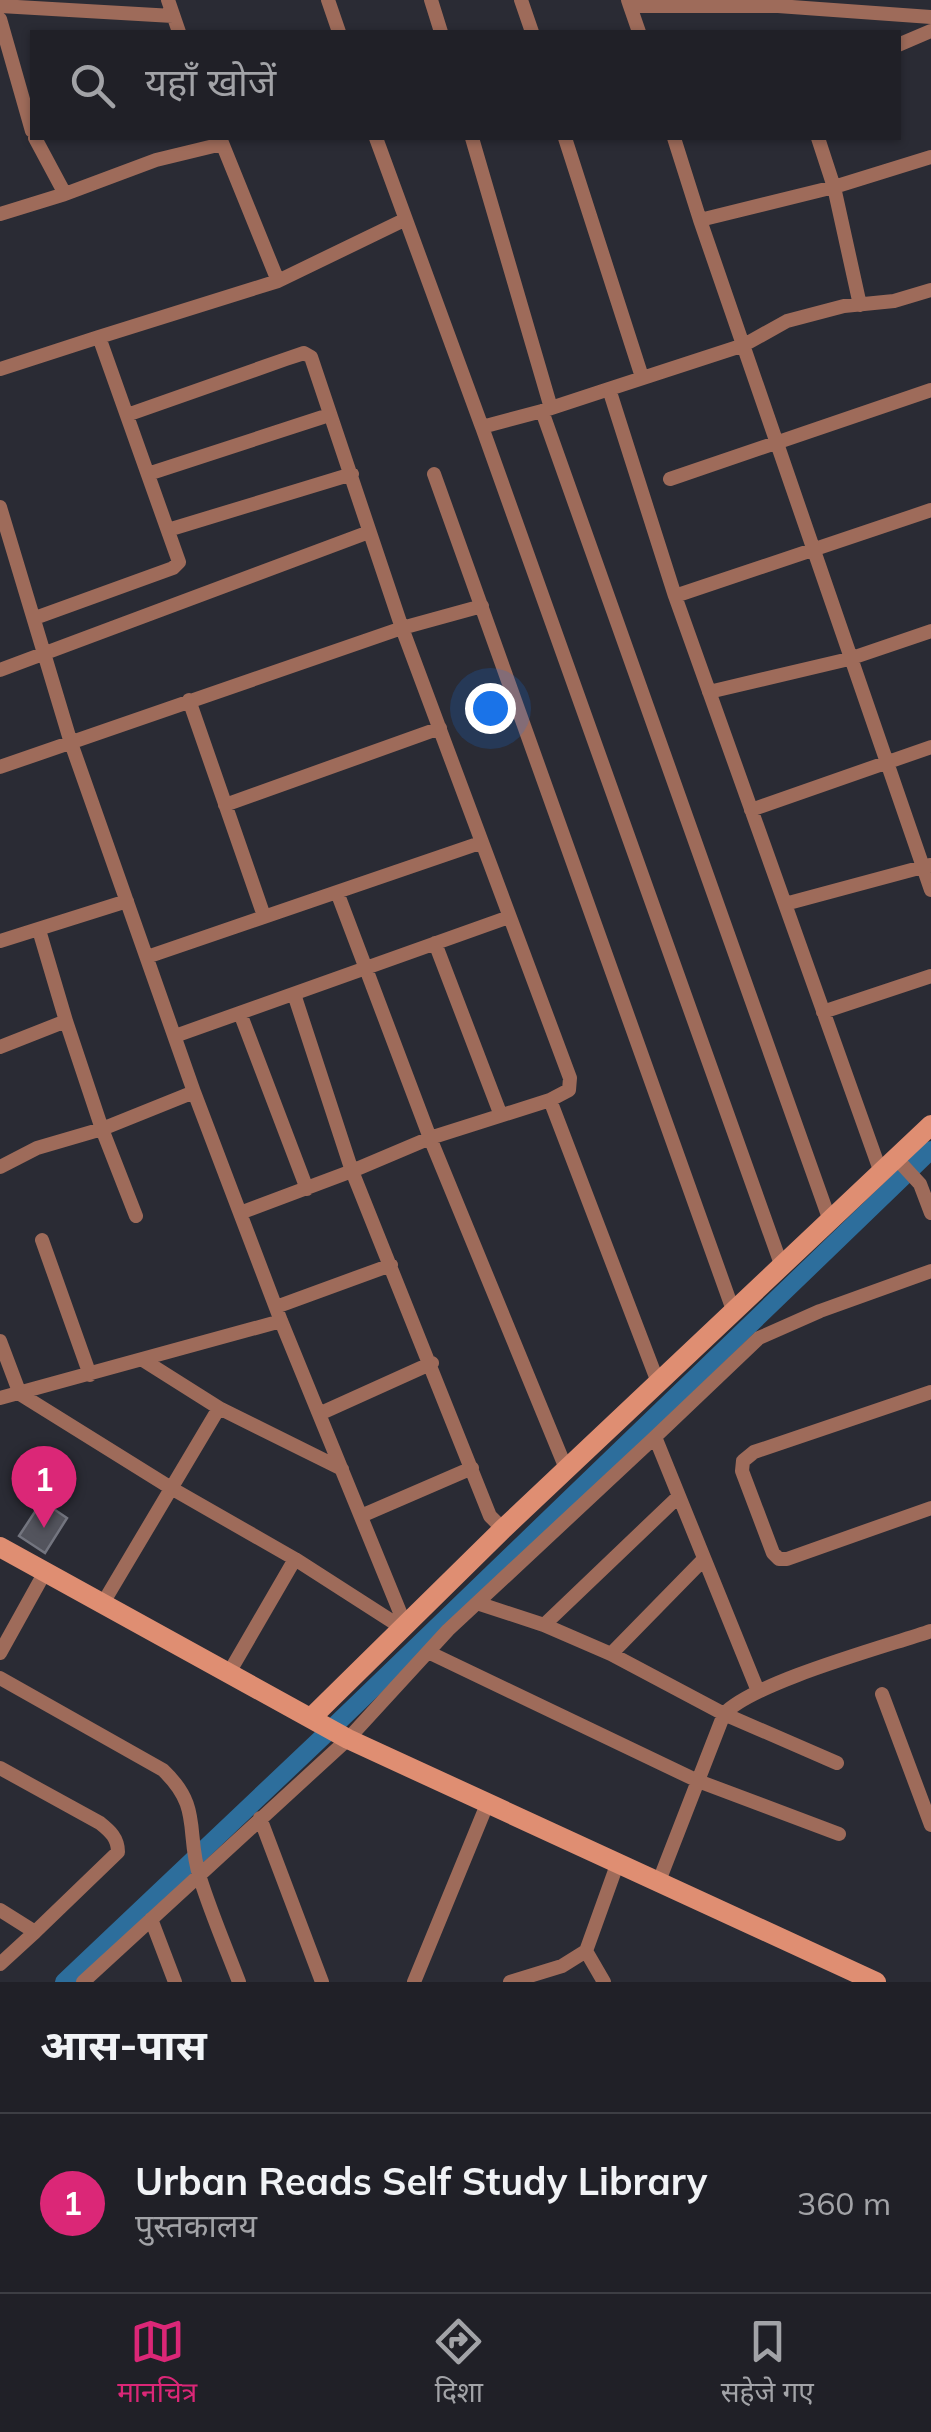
<!DOCTYPE html>
<html lang="hi">
<meta charset="utf-8">
<style>
body{margin:0;font-family:Mulish,"Noto Sans Devanagari",sans-serif;background:#28282f;color:#f1f3f6}
.you{position:absolute;left:490px;top:708px;width:35px;height:35px;margin:-25px;border:8px solid #fff;border-radius:50%;background:#1a73e8;box-shadow:0 0 0 15px #1a73e833}
.badge{display:grid;place-items:center;width:65px;height:65px;border-radius:50%;background:#db2777;color:#fff;font-size:32px;font-weight:700}
.pin{position:absolute;translate:-50% -82px;filter:drop-shadow(0 2px 5px #0008)}
.pin::after{content:'';position:absolute;top:52px;width:35px;height:30px;background:inherit;clip-path:polygon(0 0,100% 0,50% 100%)}
.list{margin:0;padding:0;list-style:none}
h2{display:flex;justify-content:space-between;align-items:center;height:130px;margin:0;padding:0 40px;font-size:42px}
h2 small{font-size:32px;font-weight:400;color:#a2a3a7}
.list li{display:grid;grid-template-columns:65px 1fr auto;gap:30px;align-items:center;box-sizing:border-box;height:180px;padding:0 40px;border-top:2px solid #3d3e44}
.list b{display:block;font-size:38px;white-space:nowrap}
.list p{margin:0;font-size:32px;white-space:nowrap;color:#a2a3a7}
.list em{font-size:32px;font-style:normal;color:#a2a3a7}
.icon{flex:none;width:55px;height:55px;fill:none;stroke:currentColor;stroke-width:2;stroke-linecap:round;stroke-linejoin:round}
.map{position:relative;flex:none;width:931px;height:1982px;overflow:hidden}
.search{position:absolute;background:#202027;box-shadow:0 2px 8px #0004;left:30px;right:30px;top:30px;height:110px;display:flex;align-items:center;gap:25px;box-sizing:border-box;padding:0 35px;border-radius:0px;color:#a2a3a7;font-size:38px}
.sheet{height:310px;background:#202027}
nav{display:flex;justify-content:space-around;align-items:center;box-sizing:border-box;height:140px;border-top:2px solid #3d3e44;background:#202027;font-size:28px;color:#a2a3a7}
nav a{display:grid;justify-items:center;gap:5px}
nav .on{color:#db2777}
.map>svg:first-child{display:block}
</style>
<div class="map">
<svg width="931" height="1982" viewBox="0 0 931 1982">
<rect width="100%" height="100%" fill="#2a2b34"/>
<g fill="none" stroke-linecap="round" stroke-linejoin="round">
<path stroke="#2d6e9c" stroke-width="18" d="M 64,1982 L 331,1729 L 931,1150"/>
</g>
<path fill="#53545d" stroke="#73757f" stroke-width="2.5" d="M 42,1501 L 67,1518 L 45,1553 L 19,1536 Z"/>
<g fill="none" stroke-linecap="round" stroke-linejoin="round">
<path stroke="#9e6b5a" stroke-width="14" d="M 168,0 L 179,32
M 328,0 L 339,32
M 431,0 L 441,32
M 521,0 L 532,32
M 628,0 L 630,6 L 778,6 L 931,17
M 0,6 L 173,16
M 630,6 L 639,32
M 0,19 L 32,131
M 898,45 L 931,31
M 35,138 L 65,194 L 156,160 L 222,144
M 376,138 L 482,427
M 472,138 L 551,408
M 565,138 L 642,377
M 674,138 L 700,220
M 818,138 L 834,187 L 860,305
M 931,157 L 834,187 L 700,220 L 931,890
M 0,214 L 65,194
M 278,281 L 404,220
M 0,369 L 99,337
M 609,389 L 744,345 L 787,321 L 844,306 L 894,301 L 931,290
M 542,411 L 482,427 L 782,1267
M 127,415 L 286,359 L 304,353 L 311,357 L 402,628 L 570,1078 L 569,1090 L 550,1100 L 430,1138 L 352,1171 L 490,1516 L 503,1529
M 148,474 L 329,415
M 434,474 L 734,1313
M 670,479 L 931,390
M 0,507 L 71,743 L 194,1092
M 168,530 L 352,474
M 675,596 L 931,510
M 35,618 L 173,568 L 179,562 L 99,337 L 278,281 L 220,138
M 0,670 L 369,532
M 709,692 L 849,659 L 931,631
M 189,700 L 264,916
M 0,767 L 402,628 L 482,606
M 225,805 L 440,728
M 751,810 L 931,747
M 337,892 L 430,1138 L 567,1471
M 785,904 L 930,865
M 39,930 L 66,1021
M 0,941 L 127,901
M 435,943 L 500,1113
M 147,957 L 480,843
M 823,1012 L 931,976
M 240,1013 L 307,1189
M 175,1036 L 509,917
M 0,1047 L 66,1021 L 102,1129 L 136,1216
M 550,1100 L 659,1385
M 896,1158 L 920,1184 L 931,1213
M 0,1167 L 37,1148 L 102,1129 L 194,1092 L 281,1321 L 406,1627
M 240,1213 L 352,1171 L 294,994
M 830,1221 L 542,411 L 609,389 L 675,596 L 881,1173
M 42,1240 L 90,1375
M 276,1307 L 391,1265
M 0,1341 L 20,1394 L 171,1488 L 295,1559 L 404,1629
M 143,1360 L 219,1408
M 931,1392 L 754,1452 L 743,1461 L 742,1471 L 773,1553 L 779,1559 L 787,1559 L 931,1508
M 0,1398 L 281,1321
M 319,1414 L 432,1363
M 679,1496 L 544,1625 L 611,1654 L 724,1714 L 837,1763
M 361,1516 L 472,1468
M 103,1603 L 219,1408 L 342,1469
M 477,1603 L 544,1625
M 428,1652 L 698,1781 L 839,1834
M 0,1653 L 45,1572
M 611,1654 L 704,1559
M 230,1671 L 295,1559
M 0,1678 L 163,1770 C 203,1808 185,1832 200,1878 C 211,1913 226,1948 239,1982
M 758,1691 L 655,1437 L 759,1338 L 820,1311 L 931,1271
M 882,1694 L 931,1825
M 0,1768 L 100,1823 C 110,1831 118,1838 118,1852 L 35,1932
M 260,1818 L 322,1982
M 659,1881 L 724,1714 C 754,1682 884,1647 931,1631
M 0,1910 L 35,1932 L 0,1964
M 151,1919 L 175,1982
M 586,1951 L 604,1982
M 83,1982 L 348,1739 L 448,1630 L 655,1437
M 414,1982 L 488,1802
M 510,1982 L 562,1966 L 586,1951 L 618,1862"/>
<path stroke="#df8e72" stroke-width="20" d="M 0,1547 L 348,1739 L 876,1982
M 313,1716 L 503,1529 L 931,1125"/>
</g>
</svg>
<div class="you"></div>
<div class="pin badge" style="left:44px;top:1528px">1</div>
<div class="search"><svg class="icon" aria-label="search" viewBox="0 0 24 24"><circle cx="10" cy="10" r="6"/><path d="M15 15l6 6"/></svg>यहाँ खोजें</div>
</div>
<section class="sheet">
<h2>आस-पास<small></small></h2>
<ul class="list">
<li><span class="badge">1</span><div><b>Urban Reads Self Study Library</b><p>पुस्तकालय</p></div><em>360 m</em></li>
</ul>
</section>
<nav>
<a class="on"><svg class="icon" aria-label="map" viewBox="0 0 24 24"><path d="M3 6l6-2 6 2 6-2v14l-6 2-6-2-6 2zM9 4v14M15 6v14"/></svg>मानचित्र</a>
<a><svg class="icon" aria-label="directions" viewBox="0 0 24 24"><path d="M12 3l9 9-9 9-9-9zM9 14v-3h6M13 9l2 2-2 2"/></svg>दिशा</a>
<a><svg class="icon" aria-label="saved" viewBox="0 0 24 24"><path d="M7 4h10v16l-5-4-5 4z"/></svg>सहेजे गए</a>
</nav>
